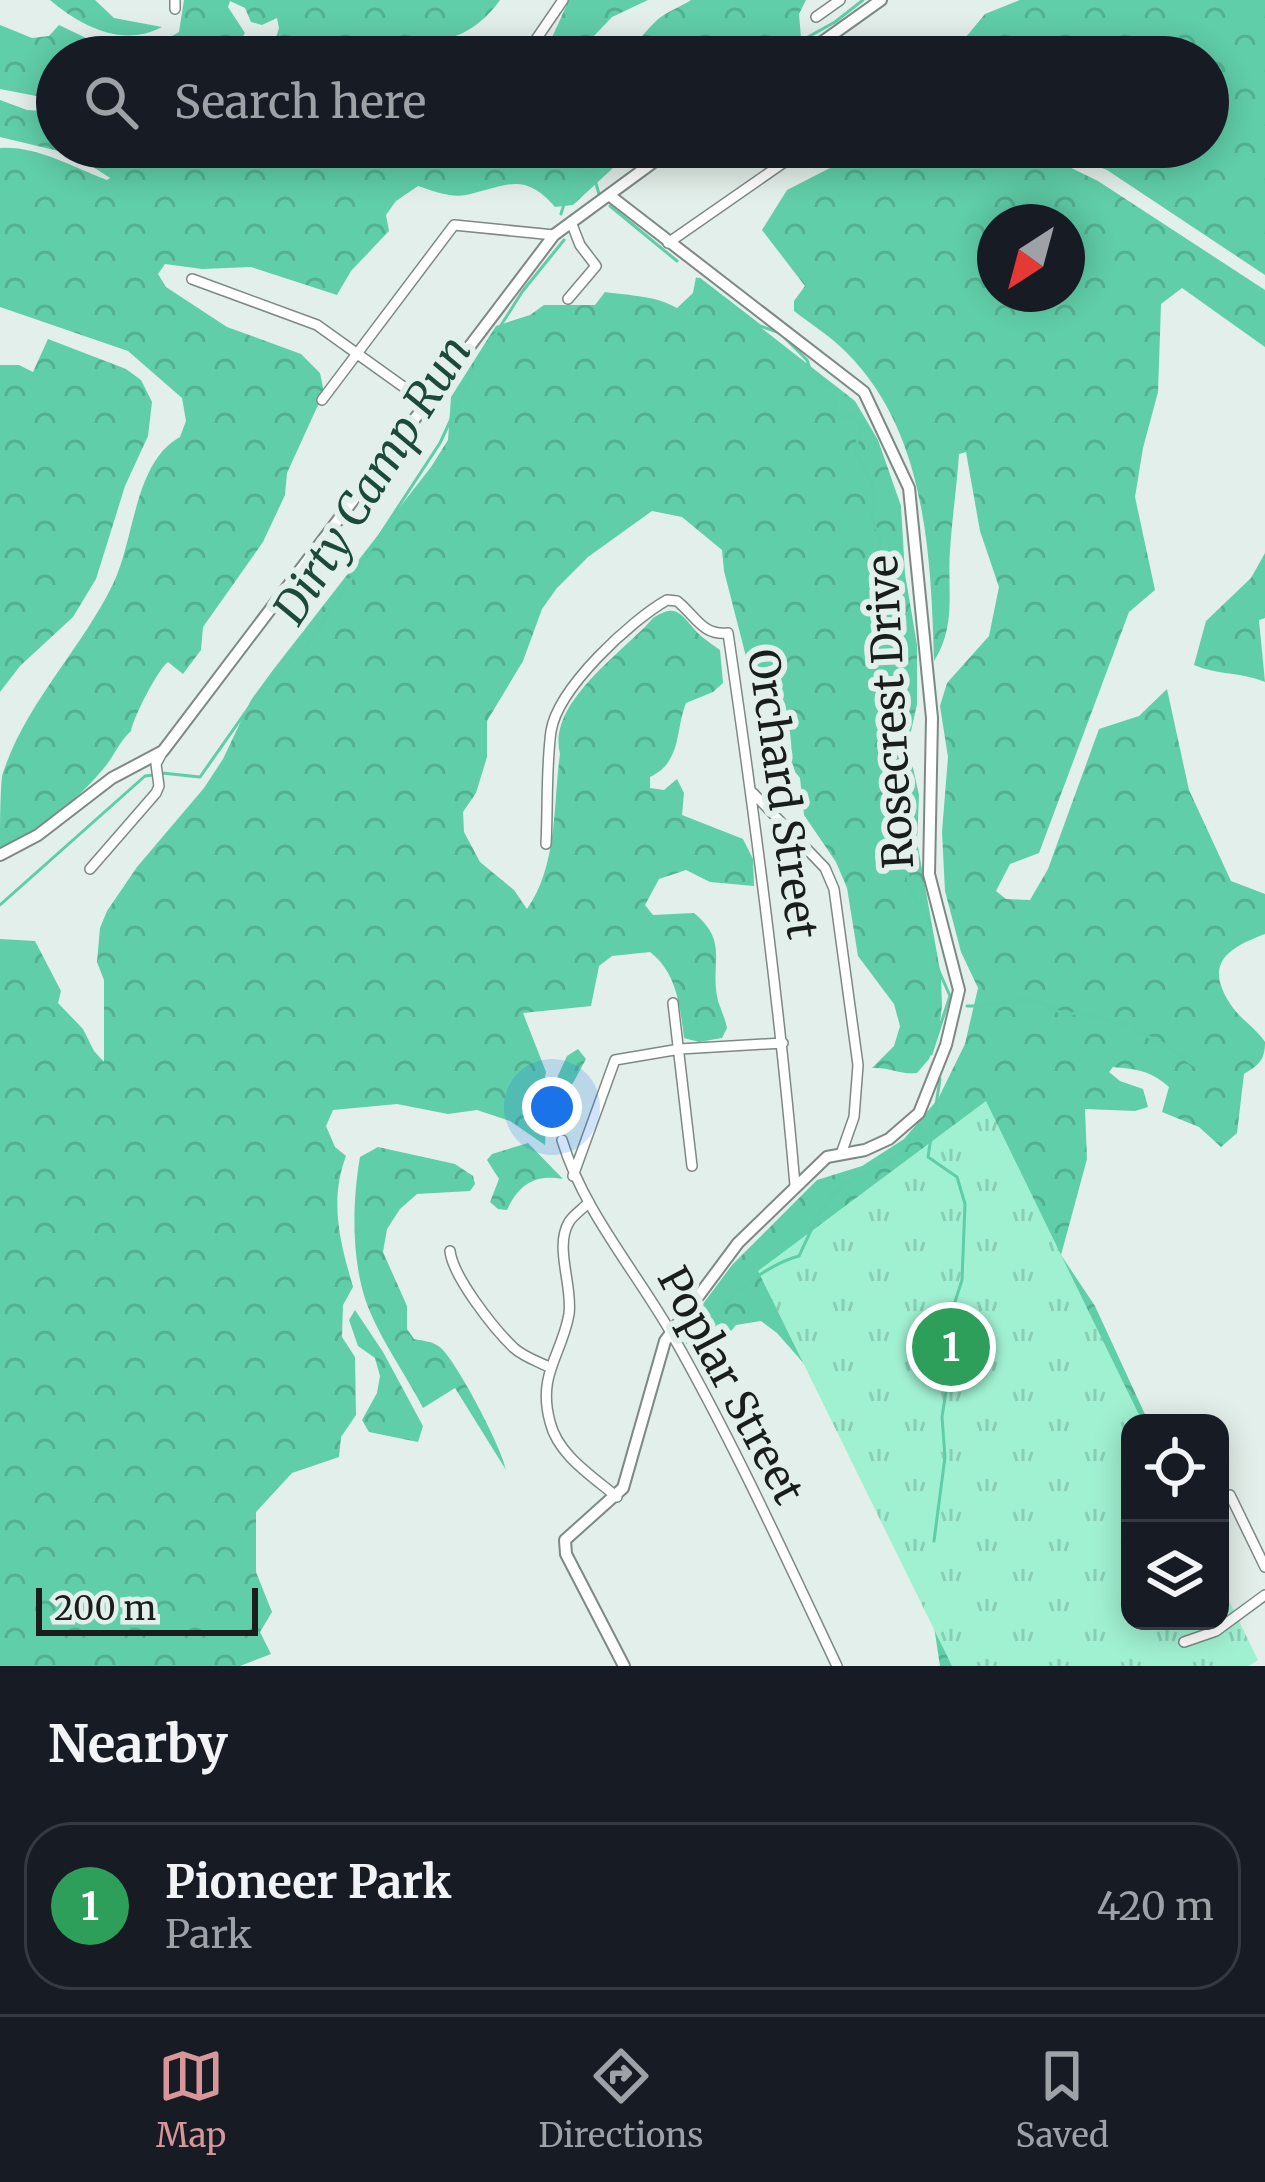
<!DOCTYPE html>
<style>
body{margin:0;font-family:Merriweather,serif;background:#242831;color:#f1f3f6}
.controls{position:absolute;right:36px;bottom:36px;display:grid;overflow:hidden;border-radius:24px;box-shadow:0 6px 30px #0003}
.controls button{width:108px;height:108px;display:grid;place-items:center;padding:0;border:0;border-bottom:3px solid #363941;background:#171b24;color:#f1f3f6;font:60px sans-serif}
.compass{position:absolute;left:977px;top:204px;width:108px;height:108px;border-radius:50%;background:#171b24;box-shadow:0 6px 30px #0003;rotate:216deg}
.scale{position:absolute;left:36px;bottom:30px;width:222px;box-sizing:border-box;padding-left:12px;border:6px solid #191e1c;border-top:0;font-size:33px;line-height:42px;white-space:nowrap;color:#191e1c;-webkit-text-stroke:9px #e3efea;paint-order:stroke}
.you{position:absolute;left:552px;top:1107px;width:42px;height:42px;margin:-30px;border:9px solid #fff;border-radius:50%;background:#1a73e8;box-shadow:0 0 0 18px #1a73e833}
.badge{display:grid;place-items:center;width:78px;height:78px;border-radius:50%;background:#d6969a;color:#fff;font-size:39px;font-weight:700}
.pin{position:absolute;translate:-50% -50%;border:6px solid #fff;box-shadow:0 3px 12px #0006}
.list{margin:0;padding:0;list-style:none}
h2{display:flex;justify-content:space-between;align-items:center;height:156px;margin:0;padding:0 48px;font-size:51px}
h2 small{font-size:39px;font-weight:400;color:#9ea1a6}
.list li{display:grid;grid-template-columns:78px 1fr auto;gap:36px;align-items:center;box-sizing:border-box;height:168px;margin:0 24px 24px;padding:0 24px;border:3px solid #363941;border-radius:48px}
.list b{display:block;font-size:45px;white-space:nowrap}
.list p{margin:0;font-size:39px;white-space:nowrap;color:#9ea1a6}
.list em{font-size:39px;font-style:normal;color:#9ea1a6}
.icon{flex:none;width:66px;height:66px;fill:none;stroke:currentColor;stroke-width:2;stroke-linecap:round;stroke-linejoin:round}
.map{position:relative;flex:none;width:1265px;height:1666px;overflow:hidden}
.search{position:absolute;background:#171b24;box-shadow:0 6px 30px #0003;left:36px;right:36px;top:36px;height:132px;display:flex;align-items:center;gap:30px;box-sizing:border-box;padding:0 42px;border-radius:66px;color:#9ea1a6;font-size:45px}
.sheet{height:348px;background:#171b24}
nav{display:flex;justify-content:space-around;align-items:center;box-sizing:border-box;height:168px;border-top:3px solid #363941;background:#171b24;font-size:33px;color:#9ea1a6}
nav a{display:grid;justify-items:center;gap:6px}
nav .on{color:#d6969a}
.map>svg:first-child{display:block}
</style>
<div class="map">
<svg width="1265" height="1666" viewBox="0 0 1265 1666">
<defs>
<pattern id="forest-crowns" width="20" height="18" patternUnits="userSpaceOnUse" patternTransform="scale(3)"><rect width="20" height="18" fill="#60cea8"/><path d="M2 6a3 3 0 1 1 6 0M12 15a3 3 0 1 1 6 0" fill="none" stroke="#53b090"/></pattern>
<pattern id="park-tufts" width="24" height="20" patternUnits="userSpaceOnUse" patternTransform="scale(3)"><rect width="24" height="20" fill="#a0f1d2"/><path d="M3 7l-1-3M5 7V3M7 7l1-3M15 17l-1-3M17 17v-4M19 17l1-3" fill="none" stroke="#89ceb4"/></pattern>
</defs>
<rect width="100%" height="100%" fill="#e3efea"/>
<path fill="url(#forest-crowns)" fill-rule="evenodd" d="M 50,0 L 95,0 L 114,18 L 162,27 C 122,48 81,26 50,0 Z
M 184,0 L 500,0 C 485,21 463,39 435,40 C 422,41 419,36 407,43 L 420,57 L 270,57 L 279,28 L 277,18 L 262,25 L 251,22 L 245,8 L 230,1 L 228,7 L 245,33 L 231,57 L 57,57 L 57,100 L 0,89 L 0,25 L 32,38 L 49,36 L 59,25 L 86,38 L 154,46 L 179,32 Z
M 569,0 L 648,0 L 612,17 L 574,57 L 543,57 Z
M 691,0 L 806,0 L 799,14 L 802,49 L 787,57 L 611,57 L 612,53 C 635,50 639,38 654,23 C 662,14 680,7 691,0 Z
M 1020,0 L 1265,0 L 1265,275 L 1107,170 L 1067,154 L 1060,147 L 1208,147 L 1208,57 L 937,57 L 966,37 L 985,14 Z
M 0,100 L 27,110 L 57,112 L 57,147 L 656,147 L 630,164 L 614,167 L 573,205 L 555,207 C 523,170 505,187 466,195 C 451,198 433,191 418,186 L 396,201 L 386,215 L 389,231 L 351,271 L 337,295 L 251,267 L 202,269 L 165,264 L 158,274 L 166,287 L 227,327 L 301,354 L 320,373 L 324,392 L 287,473 L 285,495 L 263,542 L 203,627 L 201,650 L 183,674 L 168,662 C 158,669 133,718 131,731 C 118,743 115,755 104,768 C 76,802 39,830 0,849 C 0,827 0,797 2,776 C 24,705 81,650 113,584 C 135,539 134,462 180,437 L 186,421 L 182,398 L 128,351 L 0,307 L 0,148 C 38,146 72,167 107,180 L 110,178 L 75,155 L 0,137 Z
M 858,147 L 1041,147 L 1059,162 L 1098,181 L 1265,290 L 1265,347 L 1182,288 L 1161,304 L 1158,392 L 1143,448 L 1135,497 L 1155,590 L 1129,612 L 1039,853 L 1010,864 L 996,891 L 1006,899 L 1030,900 L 1048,869 L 1099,729 L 1139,716 L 1167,689 L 1189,790 L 1231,881 L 1265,894 L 1265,934 C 1228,948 1203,963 1231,1005 C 1240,1019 1256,1028 1265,1042 C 1265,1060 1259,1065 1244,1074 L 1237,1133 L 1221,1147 L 1199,1127 L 1162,1112 L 1169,1087 C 1152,1071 1136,1069 1113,1067 L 1109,1072 L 1120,1081 L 1143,1089 L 1148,1107 L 1135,1111 L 1085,1109 L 1087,1159 L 1061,1255 L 1095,1306 L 1149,1423 L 1130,1423 L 987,1666 L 940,1666 L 932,1613 L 821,1383 L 777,1333 L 761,1321 L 736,1325 L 715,1350 L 686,1344 L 694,1316 L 732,1265 L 817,1180 L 862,1166 L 904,1139 L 938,1099 L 965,1044 L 978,988 L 961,952 L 945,891 L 942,832 L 948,757 L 940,706 L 947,683 L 989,636 L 999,587 L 980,531 L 966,452 L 959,454 C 957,486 952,518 950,550 C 947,589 957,625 934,661 C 931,555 926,431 846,352 C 831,337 811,324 794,311 L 794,301 L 805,286 L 762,230 L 787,190 L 830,168 ZM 995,222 L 1067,222 L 1067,294 L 995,294 Z
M 696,277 L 855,401 L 878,440 L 901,506 L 905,574 L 917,645 L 917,704 L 908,745 L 919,795 L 917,841 L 941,976 L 942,1006 L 939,1030 L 929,1059 L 917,1073 C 901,1075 890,1067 872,1068 L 894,1046 L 900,1026 L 894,1004 L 858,956 L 847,888 L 836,862 L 804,815 L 800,778 L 791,767 C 794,738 786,703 773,677 L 759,681 L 751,676 L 724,571 L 722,550 L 682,517 L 652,511 L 588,557 L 557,588 L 542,609 L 523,661 L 487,721 L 487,757 L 476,793 L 463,812 L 464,832 L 480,862 L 514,890 L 527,909 C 558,865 553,805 560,754 C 547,702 623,653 653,618 C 676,603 680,613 695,630 C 702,638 712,644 720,650 L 723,683 L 713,692 L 686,703 C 675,731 682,762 650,777 L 650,788 L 664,790 L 677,779 L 684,793 L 682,815 L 743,839 L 753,859 L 754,886 L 710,882 L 686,870 L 659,879 L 645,905 L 653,915 L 694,913 C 730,943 709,962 718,1001 C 721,1010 725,1018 727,1028 L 722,1038 L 699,1042 L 684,1038 C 680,1006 677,973 650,952 L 612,956 L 599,966 L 591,1006 L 523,1013 L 546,1072 L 542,1094 L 550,1093 L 567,1056 L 578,1049 L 586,1059 L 573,1083 L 553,1102 L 546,1122 L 545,1145 L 510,1121 L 477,1110 L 448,1114 L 397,1104 L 333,1110 L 326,1126 L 335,1147 L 346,1156 C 329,1201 340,1242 353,1287 L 343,1305 L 342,1337 L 355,1357 L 356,1415 L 341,1437 L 339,1457 L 292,1473 L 256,1512 L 256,1572 L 272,1612 L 260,1632 L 271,1654 L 240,1666 L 0,1666 L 0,939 L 35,941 L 61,991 L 58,1003 L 83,1029 L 94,1051 L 104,1062 L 104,980 L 97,962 L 100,928 L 107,911 L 137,867 L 204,788 L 223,759 L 251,700 L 273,670 L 431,467 L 448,440 L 451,397 L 496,326 L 530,315 L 544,305 L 595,305 L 605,292 C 631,296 654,295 677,308 L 693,293 Z
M 48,339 L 126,369 L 141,380 L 152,402 L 148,436 L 125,486 L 96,579 L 73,617 L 20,666 L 0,692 L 0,365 L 19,365 L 33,372 Z
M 1265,553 L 1265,618 L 1259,620 L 1265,682 C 1241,672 1217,675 1194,665 L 1206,621 L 1251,578 Z
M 528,1143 L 563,1179 C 535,1174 519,1184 507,1210 L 498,1209 L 490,1202 L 499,1179 L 487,1160 L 492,1154 Z
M 378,1147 L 455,1164 L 473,1176 L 475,1184 L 470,1191 L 417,1194 L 400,1209 L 387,1229 L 383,1252 L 407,1306 L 407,1329 L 414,1339 C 424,1341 433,1341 441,1348 C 458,1364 502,1448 506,1470 L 455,1388 L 423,1408 C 406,1375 382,1342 368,1307 C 351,1263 352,1203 360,1157 Z
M 355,1310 L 383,1352 L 423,1426 L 418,1442 L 369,1432 L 362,1420 L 377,1393 L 380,1376 L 375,1358 L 358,1346 L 349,1320 Z"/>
<path fill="url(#park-tufts)" d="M 986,1101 L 1143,1423 L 1130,1423 L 1130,1621 L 1220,1621 L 1220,1582 L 1258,1660 L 1249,1666 L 952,1666 L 758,1271 Z"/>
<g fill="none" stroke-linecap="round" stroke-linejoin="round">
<path stroke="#5fcda7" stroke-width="3" d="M 772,57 L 835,22 L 863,0
M 593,173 L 599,194
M 610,206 L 677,261
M 561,214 L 571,181 L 642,147
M 699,279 L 760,326 L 780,333 L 807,360 L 811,372 L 834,390 L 835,415 L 843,419 L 851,415 L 862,424 L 855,450 C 870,478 880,488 871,519 L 881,537 L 871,587 L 880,617 L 894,624 L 885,660 L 892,685 L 905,696 C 900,707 891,760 895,771 C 899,785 907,801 916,813 L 916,832 L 906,847 C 909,859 906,880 910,888 C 916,902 925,907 929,924
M 162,773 L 200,777 L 259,693 L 306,648 L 440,443 L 476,365 L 522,292 L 564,240
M 0,905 L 145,776 L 153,775
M 967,1006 C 988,1007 1010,999 1030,1000 C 1051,1001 1057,1020 1079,1012 L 1119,1024 L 1132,1023 L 1135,1031 L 1162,1043 L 1195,1066
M 931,1054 L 950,996 L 935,962 L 932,942
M 707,1358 C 696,1315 761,1266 799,1256 C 812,1229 821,1203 845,1184 C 865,1168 897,1167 908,1143 L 929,1137
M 934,1541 L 945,1457 L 942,1417 L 949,1372 L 941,1345 L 962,1280 L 965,1204 L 957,1177 L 928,1157 L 940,1079"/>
<defs>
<path id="minor" d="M 175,0 L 175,9
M 816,17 L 840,0
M 524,57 L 563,0
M 668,243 L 806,147
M 192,279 L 317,325 L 426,403
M 568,299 L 596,266 L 580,245 L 571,222
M 322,400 L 454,225 L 554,235
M 753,793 L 825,868 L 834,889 L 858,1065 L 854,1117 L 841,1154
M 546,844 C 548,807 546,768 551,731 C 558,688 630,621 667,600 L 677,601 C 695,615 702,636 728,633 C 755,817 779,1000 795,1185
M 90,869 L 156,793 L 159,786 L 156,764 L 163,751
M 673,1003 L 692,1166
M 562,1140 C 584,1213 637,1272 674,1338 C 734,1444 785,1556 837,1666
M 573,1176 L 615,1060 L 680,1049 L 783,1043
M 589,1202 C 584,1208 573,1215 569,1222 C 554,1247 573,1286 569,1314 C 562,1355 537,1374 550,1422 C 558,1455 592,1476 617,1497
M 450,1251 C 453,1277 494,1329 514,1348 C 524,1357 537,1361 549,1367
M 1230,1495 L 1265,1567
M 1184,1642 L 1216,1631 L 1265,1595"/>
<path id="tertiary" d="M 801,57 L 881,0
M 609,195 L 864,392 L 909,488 L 932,718 L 929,874 L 959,990 L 946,1045 L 919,1113 L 889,1139 L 865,1150 L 827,1157 L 738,1243 L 665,1341 L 623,1488 L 565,1540 L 566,1554 L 624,1666
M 0,855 L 38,835 L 112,778 L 163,751 L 554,235 L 674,147"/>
</defs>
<use href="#minor" stroke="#7e8985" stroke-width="12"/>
<use href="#tertiary" stroke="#7e8985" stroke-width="14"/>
<use href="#minor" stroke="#fff" stroke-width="9"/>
<use href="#tertiary" stroke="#fff" stroke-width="10"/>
</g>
<g text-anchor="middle" stroke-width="12" stroke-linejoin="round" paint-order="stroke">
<g font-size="42" fill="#191e1c" stroke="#e3efea">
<text transform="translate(890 712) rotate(-93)" y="15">Rosecrest Drive</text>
<text transform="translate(783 794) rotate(82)" y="15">Orchard Street</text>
<text transform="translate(731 1385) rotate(62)" y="15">Poplar Street</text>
</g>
<g font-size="45" font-style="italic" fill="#1b4a3a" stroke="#e3efea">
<text transform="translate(372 480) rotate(-58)" y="16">Dirty Camp Run</text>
</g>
</g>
</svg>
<div class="controls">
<button><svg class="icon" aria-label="locate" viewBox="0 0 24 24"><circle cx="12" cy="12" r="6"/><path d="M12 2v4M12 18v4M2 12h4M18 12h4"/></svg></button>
<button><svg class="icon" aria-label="layers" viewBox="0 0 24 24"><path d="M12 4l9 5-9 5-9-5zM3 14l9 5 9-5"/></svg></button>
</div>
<svg class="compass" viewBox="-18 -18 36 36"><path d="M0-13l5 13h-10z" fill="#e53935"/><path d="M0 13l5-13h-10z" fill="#9ea1a6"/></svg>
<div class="scale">200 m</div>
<div class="you"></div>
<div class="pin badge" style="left:951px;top:1347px;background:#2e9e5b">1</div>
<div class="search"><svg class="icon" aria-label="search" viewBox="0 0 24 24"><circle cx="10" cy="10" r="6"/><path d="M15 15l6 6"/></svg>Search here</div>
</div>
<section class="sheet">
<h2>Nearby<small></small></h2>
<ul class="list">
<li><span class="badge" style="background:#2e9e5b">1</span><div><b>Pioneer Park</b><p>Park</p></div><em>420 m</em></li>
</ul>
</section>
<nav>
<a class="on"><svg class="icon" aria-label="map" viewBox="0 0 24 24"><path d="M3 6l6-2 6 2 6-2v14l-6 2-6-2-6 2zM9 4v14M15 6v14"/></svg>Map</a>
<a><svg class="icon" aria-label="directions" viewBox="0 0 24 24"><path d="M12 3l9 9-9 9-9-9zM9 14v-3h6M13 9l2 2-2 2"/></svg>Directions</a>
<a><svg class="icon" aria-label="saved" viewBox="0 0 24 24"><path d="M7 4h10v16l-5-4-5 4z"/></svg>Saved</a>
</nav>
